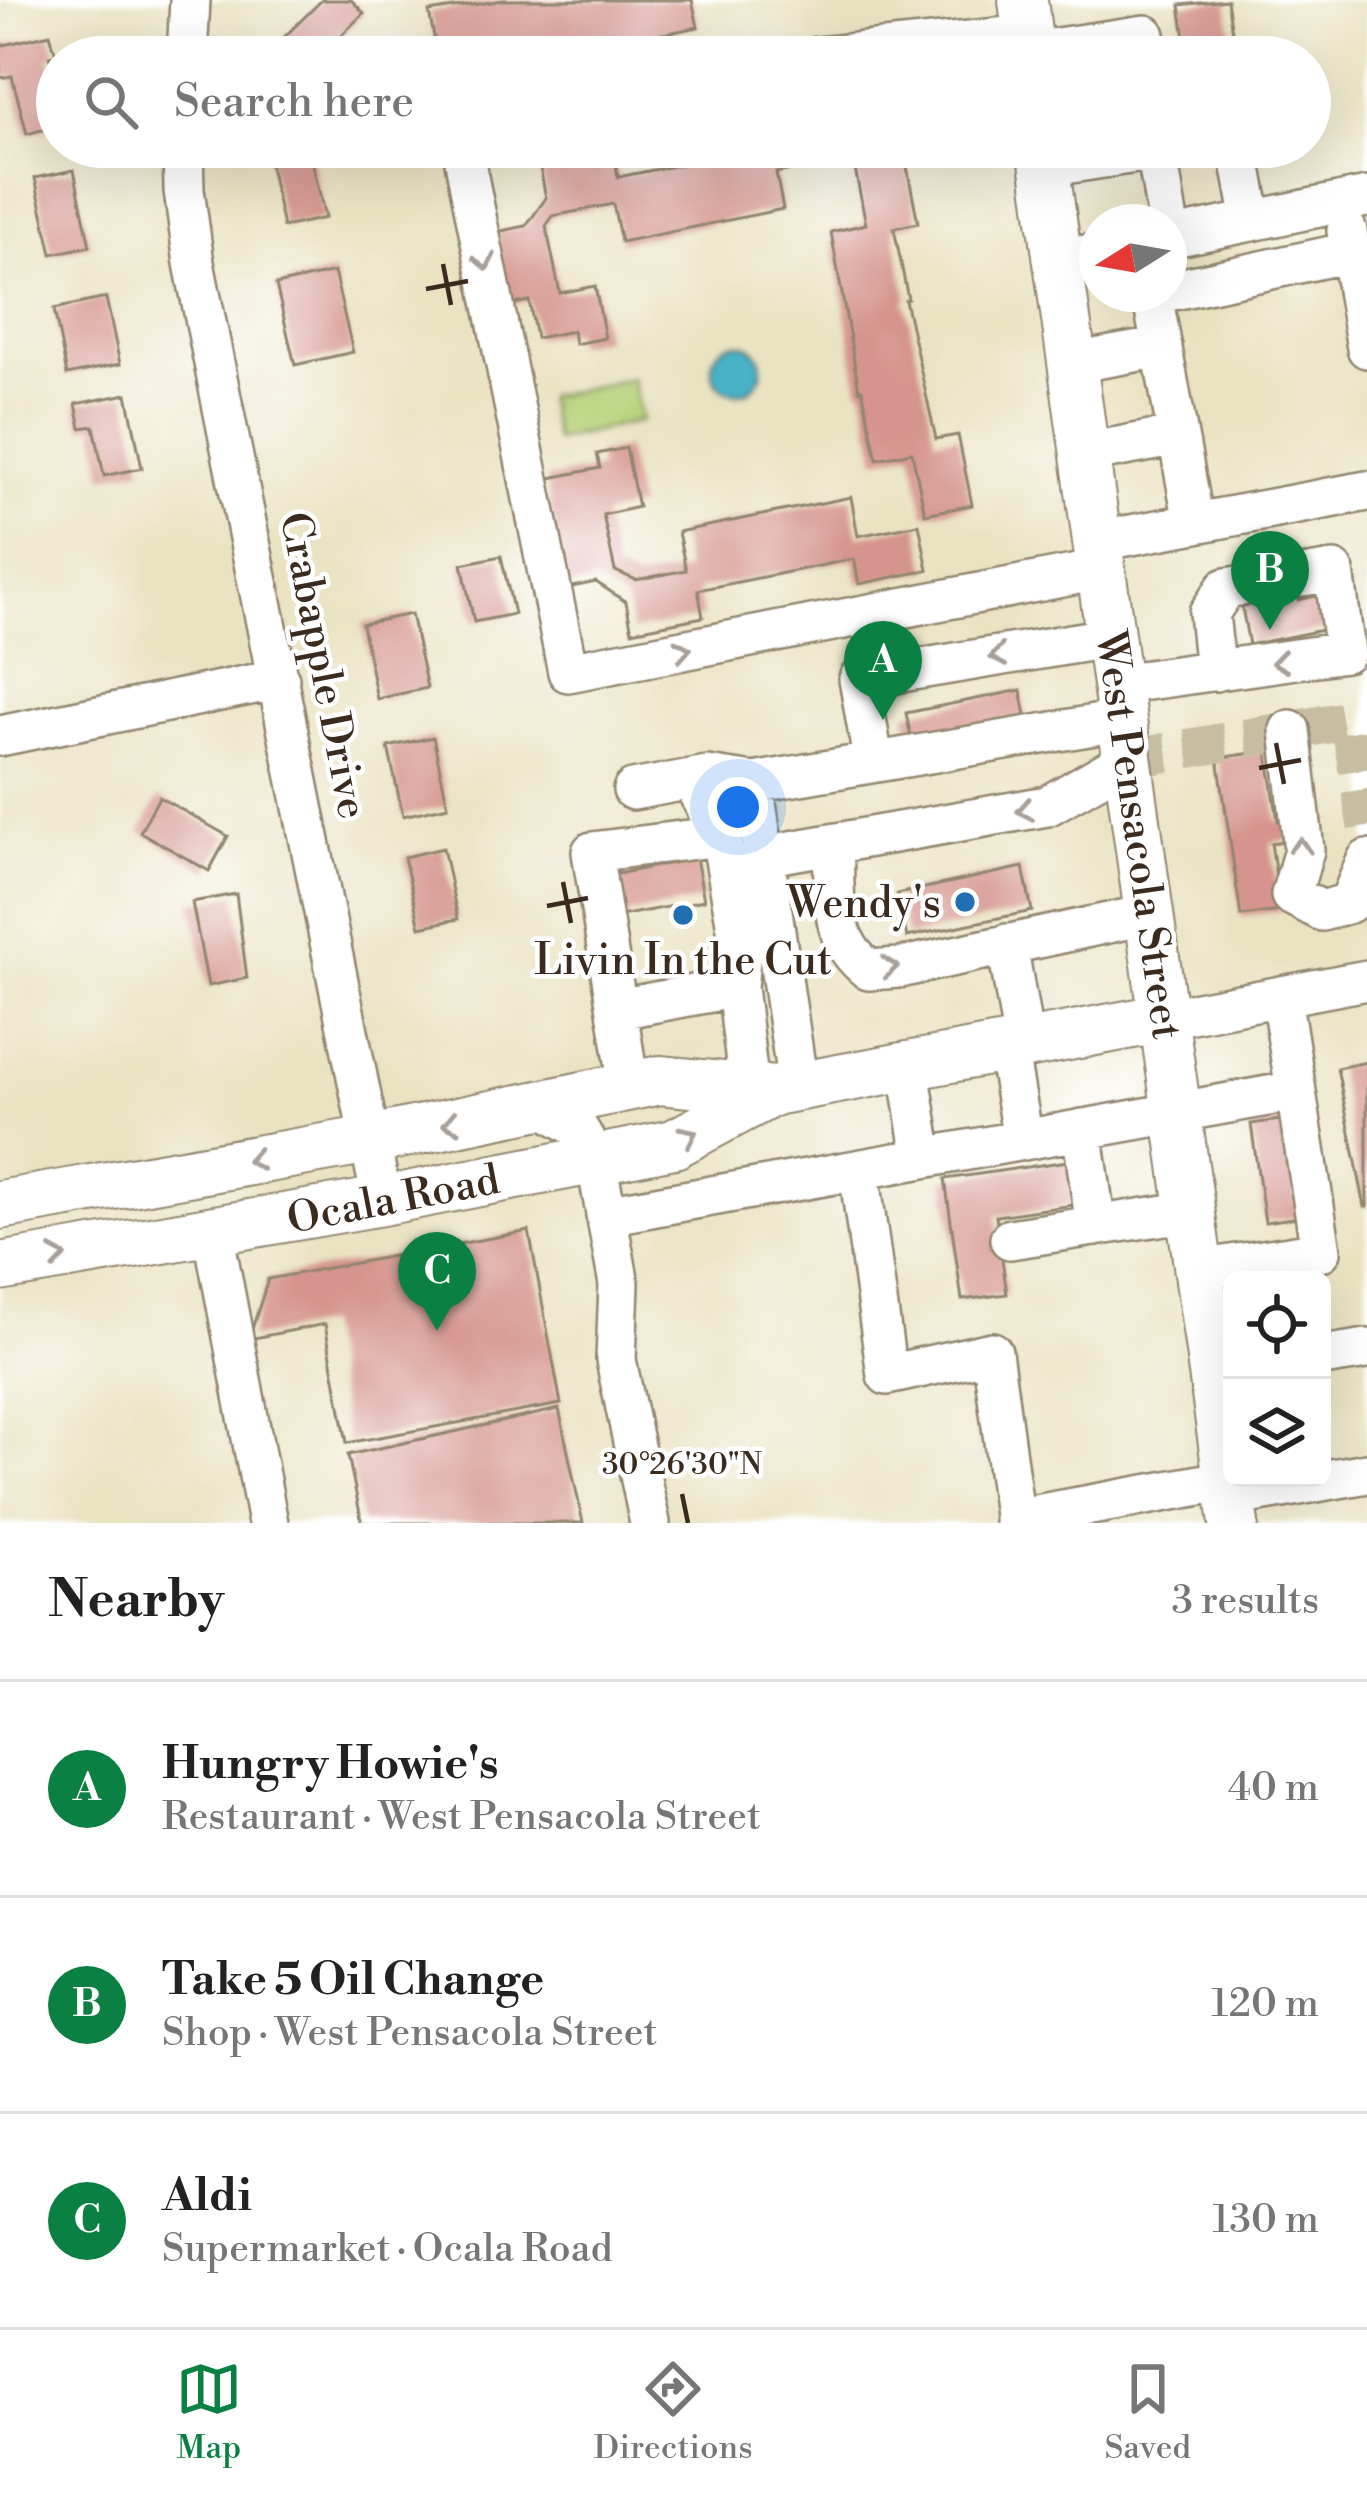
<!DOCTYPE html>
<meta charset="utf-8">
<style>
body{margin:0;font-family:"Libre Bodoni",serif;background:#f2f2f2;color:#222}
.controls{position:absolute;right:36px;bottom:36px;display:grid;overflow:hidden;border-radius:18px;box-shadow:0 12px 48px #0002}
.controls button{width:108px;height:108px;display:grid;place-items:center;padding:0;border:0;border-bottom:3px solid #e0e0e0;background:#fff;color:#222;font:60px sans-serif}
.compass{position:absolute;left:1079px;top:204px;width:108px;height:108px;border-radius:50%;background:#fff;box-shadow:0 12px 48px #0002;rotate:259deg}
.you{position:absolute;left:738px;top:807px;width:42px;height:42px;margin:-30px;border:9px solid #fff;border-radius:50%;background:#1a73e8;box-shadow:0 0 0 18px #1a73e833}
.badge{display:grid;place-items:center;width:78px;height:78px;border-radius:50%;background:#0b8043;color:#fff;font-size:39px;font-weight:700}
.pin{position:absolute;translate:-50% -99px;filter:drop-shadow(0 3px 6px #0008)}
.pin::after{content:'';position:absolute;top:63px;width:42px;height:36px;background:inherit;clip-path:polygon(0 0,100% 0,50% 100%)}
.list{margin:0;padding:0;list-style:none}
h2{display:flex;justify-content:space-between;align-items:center;height:156px;margin:0;padding:0 48px;font-size:51px}
h2 small{font-size:39px;font-weight:400;color:#767676}
.list li{display:grid;grid-template-columns:78px 1fr auto;gap:36px;align-items:center;box-sizing:border-box;height:216px;padding:0 48px;border-top:3px solid #e0e0e0}
.list b{display:block;font-size:45px;white-space:nowrap}
.list p{margin:0;font-size:39px;white-space:nowrap;color:#767676}
.list em{font-size:39px;font-style:normal;color:#767676}
.icon{flex:none;width:66px;height:66px;fill:none;stroke:currentColor;stroke-width:2;stroke-linecap:round;stroke-linejoin:round}
.map{position:relative;flex:none;width:1367px;height:1523px;overflow:hidden}
.search{position:absolute;background:#fff;box-shadow:0 12px 48px #0002;left:36px;right:36px;top:36px;height:132px;display:flex;align-items:center;gap:30px;box-sizing:border-box;padding:0 42px;border-radius:66px;color:#767676;font-size:45px}
.sheet{height:804px;background:#fff}
nav{display:flex;justify-content:space-around;align-items:center;box-sizing:border-box;height:168px;border-top:3px solid #e0e0e0;background:#fff;font-size:33px;color:#767676}
nav a{display:grid;justify-items:center;gap:6px}
nav .on{color:#0b8043}
.map>svg:first-child{display:block}
</style>
<div class="map">
<svg width="1367" height="1523" viewBox="0 0 1367 1523">
<rect width="100%" height="100%" fill="#fff"/>
<filter id="ink" filterUnits="userSpaceOnUse"><feTurbulence type="fractalNoise" baseFrequency=".00833" numOctaves="2"/><feDisplacementMap in="SourceGraphic" scale="24" xChannelSelector="R" yChannelSelector="G"/><feConvolveMatrix kernelMatrix="1 2 1 2 8 2 1 2 1" color-interpolation-filters="sRGB"/></filter>
<filter id="wash" filterUnits="userSpaceOnUse"><feTurbulence type="fractalNoise" baseFrequency=".004" numOctaves="4" result="noise"/><feDisplacementMap in="SourceGraphic" scale="48" xChannelSelector="R" yChannelSelector="G"/><feGaussianBlur stdDeviation="2.7" result="paint"/><feColorMatrix in="noise" values="0 0 0 0 0 0 0 0 0 0 0 0 0 0 0 0 0 1.4 0 .05"/><feComposite in="paint" operator="in"/></filter>
<g filter="url(#wash)">
<rect width="100%" height="100%" fill="#eae3c2"/>
<path fill="#b5d178" stroke="#787e4b" stroke-width="3" d="M 632,378 L 641,421 L 555,440 L 546,397 Z"/>
<path fill="#48b2c6" stroke="#426e72" stroke-width="3" d="M712 368a25 25 0 1 1 50 0a25 25 0 1 1-50 0Z"/>
<g id="blocks">
<path fill="#d5948d" d="M 322,0 L 351,0 L 364,13 L 319,57 L 274,57 L 269,52 Z
M 503,0 L 692,0 L 698,27 L 643,38 L 642,33 L 622,38 L 622,41 L 545,57 L 438,57 L 429,12 Z
M 1227,0 L 1236,57 L 1188,57 L 1180,5 Z
M 50,34 L 56,55 L 49,56 L 54,74 L 57,73 L 57,126 L 27,134 L 12,76 L 0,78 L 0,46 Z
M 266,147 L 309,147 L 325,218 L 283,227 Z
M 770,147 L 859,147 L 875,157 L 904,151 L 918,223 L 894,228 L 908,299 L 905,300 L 936,439 L 958,435 L 972,505 L 925,514 L 912,452 L 877,459 L 862,389 L 859,390 L 831,232 L 866,224 L 854,164 L 846,166 L 845,159 L 776,173 L 783,209 L 621,242 L 613,204 L 553,216 L 546,226 L 560,293 L 595,286 L 605,338 L 575,344 L 573,331 L 536,338 L 529,301 L 510,305 L 496,232 L 526,226 L 546,198 L 540,168 L 614,153 L 618,177 Z
M 74,170 L 90,246 L 52,254 L 35,178 Z
M 334,272 L 353,352 L 295,365 L 276,285 Z
M 106,298 L 120,364 L 67,375 L 54,309 Z
M 127,394 L 142,468 L 104,476 L 94,426 L 81,428 L 76,404 Z
M 626,448 L 638,507 L 603,515 L 615,571 L 636,580 L 686,570 L 678,532 L 851,497 L 858,536 L 919,524 L 928,570 L 859,584 L 854,559 L 698,590 L 703,617 L 632,631 L 626,602 L 596,582 L 567,588 L 545,479 L 600,468 L 597,454 Z
M 501,556 L 514,614 L 474,622 L 462,564 Z
M 1291,563 L 1299,600 L 1320,595 L 1327,629 L 1249,645 L 1236,574 Z
M 411,614 L 427,688 L 377,699 L 362,624 Z
M 1021,690 L 1027,721 L 912,743 L 906,713 Z
M 433,737 L 448,806 L 403,816 L 388,747 Z
M 1267,751 L 1278,821 L 1293,819 L 1296,839 L 1271,843 L 1281,911 L 1241,916 L 1218,758 Z
M 159,797 L 228,836 L 209,871 L 140,832 Z
M 443,848 L 458,919 L 420,927 L 404,857 Z
M 696,858 L 704,900 L 620,916 L 612,875 Z
M 1023,867 L 1032,911 L 907,937 L 897,894 Z
M 236,894 L 247,978 L 208,986 L 192,902 Z
M 1367,1062 L 1367,1207 L 1365,1207 L 1337,1068 Z
M 1287,1119 L 1300,1217 L 1265,1222 L 1251,1124 Z
M 1075,1160 L 1081,1204 L 996,1216 L 1007,1294 L 962,1300 L 945,1179 Z
M 529,1231 L 561,1404 L 347,1443 L 325,1324 L 249,1339 L 268,1279 Z
M 559,1409 L 583,1523 L 362,1523 L 348,1455 Z"/>
</g>
</g>
<g filter="url(#ink)">
<use href="#blocks" fill-opacity="0" stroke="#928670" stroke-width="3"/>
<g fill="none" stroke-linecap="round" stroke-linejoin="round">
<path stroke="#c7bea1" stroke-width="39" stroke-dasharray="39 20" stroke-linecap="butt" d="M 1129,759 L 1350,720 L 1367,827"/>
<defs>
<path id="minor" d="M 1030,52 L 1145,35
M 187,57 L 190,0
M 818,57 L 1027,35
M 183,147 L 184,190 L 194,263 L 382,1201
M 462,147 L 568,672 L 1104,569
M 1238,147 L 1252,221
M 1156,150 L 1168,222
M 1045,167 L 1175,147
M 1347,231 L 1367,348
M 1169,238 L 1367,197
M 1058,260 L 1097,253
M 1169,291 L 1350,252
M 1152,294 L 1194,523
M 1073,363 L 1162,347
M 1086,453 L 1178,436
M 1099,541 L 1367,491
M 1119,684 L 1345,652 L 1334,571 L 1226,588 L 1209,613 L 1215,671
M 1290,730 L 1304,850 L 1291,895 L 1322,911 L 1349,903 L 1367,860
M 0,736 L 279,679
M 873,759 L 859,679 L 1113,637
M 691,779 L 721,836 L 741,951 L 737,987 L 749,1089
M 633,790 L 707,776 L 753,783
M 833,844 C 836,894 826,937 869,970 L 899,968 L 1150,914
M 763,856 L 1047,806 L 1129,759
M 1007,944 L 1024,1043
M 618,1009 L 737,987
M 1165,1018 L 1367,980
M 1007,1046 L 1023,1140
M 908,1063 L 923,1158
M 629,1086 L 592,852 L 721,836
M 798,1086 L 753,783 L 1124,720
M 540,1105 L 577,1127 L 596,1159 L 619,1284 L 616,1360 L 650,1523
M 1082,1129 L 1096,1226
M 859,1170 L 887,1375 L 992,1352 L 1015,1523
M 606,1215 L 1296,1091
M 213,1231 L 268,1523
M 1010,1239 L 1191,1211
M 1199,1270 L 1321,1251 L 1281,996
M 1322,1356 L 1367,1349
M 1231,1497 L 1367,1473
M 1014,1519 L 1228,1480"/>
<path id="major" d="M 1023,0 L 1030,57
M 1042,147 L 1234,1523
M 0,1205 L 370,1140 L 660,1080 L 774,1091
M 0,1267 L 382,1201 L 674,1144 L 774,1091 L 1165,1018"/>
</defs>
<use href="#minor" stroke="#928670" stroke-width="44"/>
<use href="#major" stroke="#928670" stroke-width="52"/>
<use href="#minor" stroke="#fff" stroke-width="39"/>
<use href="#major" stroke="#fff" stroke-width="48"/>
</g>
<defs><path id="oneway-chevron" d="M-2-3.5L2.5 0L-2 3.5" fill="none" stroke-width="1.6" stroke-linecap="round" stroke-linejoin="round" transform="scale(3)"/></defs>
<g stroke="#a79f9a">
<use href="#oneway-chevron" transform="translate(485 262) rotate(79)"/>
<use href="#oneway-chevron" transform="translate(683 650) rotate(-11)"/>
<use href="#oneway-chevron" transform="translate(998 656) rotate(170)"/>
<use href="#oneway-chevron" transform="translate(1280 662) rotate(172)"/>
<use href="#oneway-chevron" transform="translate(1025 810) rotate(170)"/>
<use href="#oneway-chevron" transform="translate(1300 846) rotate(-87)"/>
<use href="#oneway-chevron" transform="translate(890 967) rotate(-7)"/>
<use href="#oneway-chevron" transform="translate(451 1123) rotate(168)"/>
<use href="#oneway-chevron" transform="translate(689 1135) rotate(-26)"/>
<use href="#oneway-chevron" transform="translate(255 1160) rotate(170)"/>
<use href="#oneway-chevron" transform="translate(58 1257) rotate(-9)"/>
</g>
</g>
<path fill="none" stroke="#3b2a1e" stroke-width="4.5" d="M 443,264 L 451,305M 426,289 L 468,281M 1276,743 L 1284,784M 1259,768 L 1301,760M 563,882 L 571,923M 547,906 L 588,898M 682,1494 L 688,1523"/>
<g fill="#1f6fb2" stroke="#fff" stroke-width="4.5">
<circle cx="965" cy="902" r="12"/>
<circle cx="683" cy="915" r="12"/>
</g>
<g text-anchor="middle" stroke-width="9" stroke-linejoin="round" paint-order="stroke">
<g font-size="42" fill="#3b2a1e" stroke="#fff">
<text transform="translate(325 665) rotate(79)" y="15">Crabapple Drive</text>
<text transform="translate(1140 835) rotate(82)" y="15">West Pensacola Street</text>
<text transform="translate(393 1198) rotate(-11)" y="15">Ocala Road</text>
</g>
<g font-size="42" fill="#3b2a1e" stroke="#fff" text-anchor="end">
<text x="941" y="917">Wendy's</text>
<text x="683" y="974" text-anchor="middle">Livin In the Cut</text>
</g>
</g>
<g font-size="30" text-anchor="middle" fill="#3b2a1e" stroke="#fff" stroke-width="9" stroke-linejoin="round" paint-order="stroke">
<text x="682" y="1474">30°26'30"N</text>
</g>
</svg>
<div class="controls">
<button><svg class="icon" aria-label="locate" viewBox="0 0 24 24"><circle cx="12" cy="12" r="6"/><path d="M12 2v4M12 18v4M2 12h4M18 12h4"/></svg></button>
<button><svg class="icon" aria-label="layers" viewBox="0 0 24 24"><path d="M12 4l9 5-9 5-9-5zM3 14l9 5 9-5"/></svg></button>
</div>
<svg class="compass" viewBox="-18 -18 36 36"><path d="M0-13l5 13h-10z" fill="#e53935"/><path d="M0 13l5-13h-10z" fill="#767676"/></svg>
<div class="you"></div>
<div class="pin badge" style="left:883px;top:720px">A</div>
<div class="pin badge" style="left:1270px;top:630px">B</div>
<div class="pin badge" style="left:437px;top:1331px">C</div>
<div class="search"><svg class="icon" aria-label="search" viewBox="0 0 24 24"><circle cx="10" cy="10" r="6"/><path d="M15 15l6 6"/></svg>Search here</div>
</div>
<section class="sheet">
<h2>Nearby<small>3 results</small></h2>
<ul class="list">
<li><span class="badge">A</span><div><b>Hungry Howie's</b><p>Restaurant · West Pensacola Street</p></div><em>40 m</em></li>
<li><span class="badge">B</span><div><b>Take 5 Oil Change</b><p>Shop · West Pensacola Street</p></div><em>120 m</em></li>
<li><span class="badge">C</span><div><b>Aldi</b><p>Supermarket · Ocala Road</p></div><em>130 m</em></li>
</ul>
</section>
<nav>
<a class="on"><svg class="icon" aria-label="map" viewBox="0 0 24 24"><path d="M3 6l6-2 6 2 6-2v14l-6 2-6-2-6 2zM9 4v14M15 6v14"/></svg>Map</a>
<a><svg class="icon" aria-label="directions" viewBox="0 0 24 24"><path d="M12 3l9 9-9 9-9-9zM9 14v-3h6M13 9l2 2-2 2"/></svg>Directions</a>
<a><svg class="icon" aria-label="saved" viewBox="0 0 24 24"><path d="M7 4h10v16l-5-4-5 4z"/></svg>Saved</a>
</nav>
